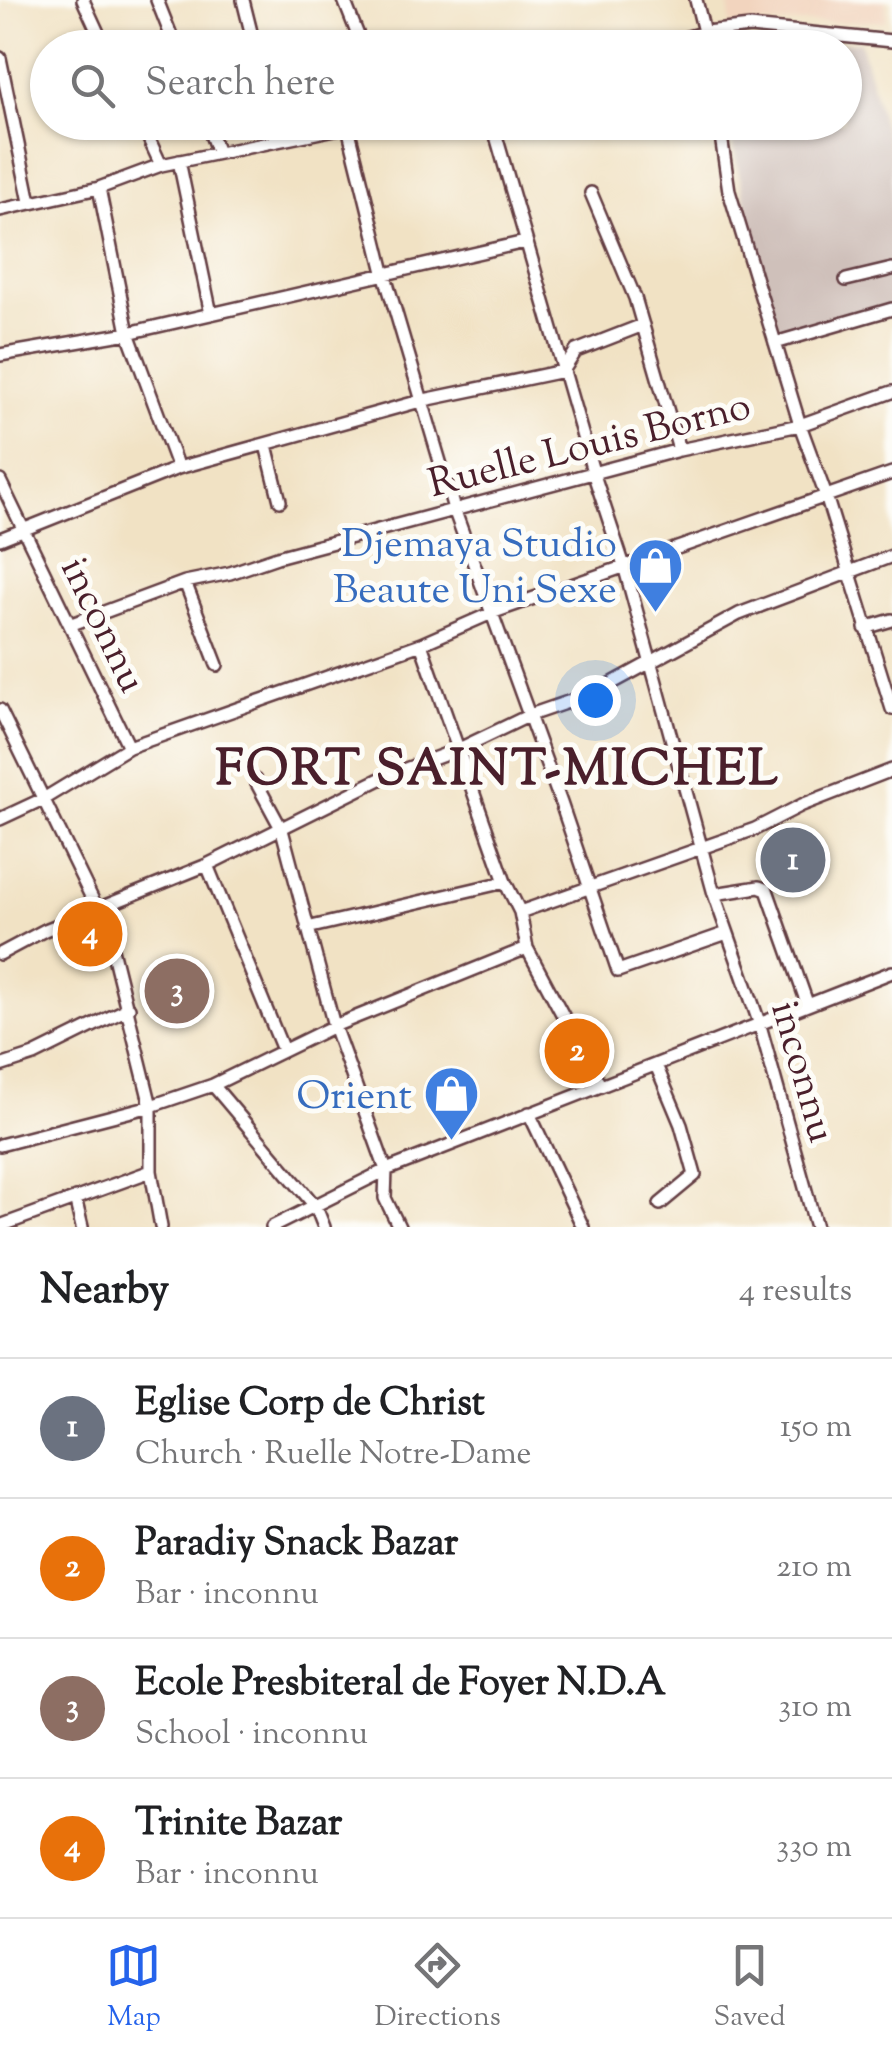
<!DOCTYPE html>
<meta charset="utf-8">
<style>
body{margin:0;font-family:"Sorts Mill Goudy",serif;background:#f6f6f6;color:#202124}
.you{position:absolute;left:595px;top:700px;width:35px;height:35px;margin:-25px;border:8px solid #fff;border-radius:50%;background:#1a73e8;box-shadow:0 0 0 15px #1a73e833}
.badge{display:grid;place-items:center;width:65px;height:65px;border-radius:50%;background:#2563eb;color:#fff;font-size:32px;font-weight:700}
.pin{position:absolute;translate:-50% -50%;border:5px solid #fff;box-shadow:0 2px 10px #0006}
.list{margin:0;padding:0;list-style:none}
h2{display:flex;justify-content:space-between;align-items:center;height:130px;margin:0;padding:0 40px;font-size:42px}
h2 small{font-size:32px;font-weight:400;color:#757577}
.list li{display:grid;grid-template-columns:65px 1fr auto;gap:30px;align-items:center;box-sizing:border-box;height:140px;padding:0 40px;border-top:2px solid #e0e0e0}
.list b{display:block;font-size:38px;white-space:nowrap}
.list p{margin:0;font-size:32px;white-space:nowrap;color:#757577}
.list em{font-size:32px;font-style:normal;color:#757577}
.icon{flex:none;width:55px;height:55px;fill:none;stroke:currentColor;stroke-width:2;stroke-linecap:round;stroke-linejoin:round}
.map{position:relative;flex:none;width:892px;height:1227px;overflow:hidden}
.search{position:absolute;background:#fff;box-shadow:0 2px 8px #0004;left:30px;right:30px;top:30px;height:110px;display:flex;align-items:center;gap:25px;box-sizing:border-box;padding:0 35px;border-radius:55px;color:#757577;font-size:38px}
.sheet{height:690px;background:#fff}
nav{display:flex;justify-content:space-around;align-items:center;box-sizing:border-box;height:140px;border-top:2px solid #e0e0e0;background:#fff;font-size:28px;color:#757577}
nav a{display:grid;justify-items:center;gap:5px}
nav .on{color:#2563eb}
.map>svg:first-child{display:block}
</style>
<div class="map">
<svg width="892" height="1227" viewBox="0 0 892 1227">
<rect width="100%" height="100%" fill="#fdfcf7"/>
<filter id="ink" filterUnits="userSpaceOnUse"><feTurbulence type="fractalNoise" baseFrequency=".01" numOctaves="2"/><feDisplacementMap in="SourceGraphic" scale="20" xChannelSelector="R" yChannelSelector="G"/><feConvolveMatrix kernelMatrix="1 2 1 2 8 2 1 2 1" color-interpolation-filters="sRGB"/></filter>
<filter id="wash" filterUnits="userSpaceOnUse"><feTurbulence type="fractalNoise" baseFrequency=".0048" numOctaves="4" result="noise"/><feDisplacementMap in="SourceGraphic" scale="40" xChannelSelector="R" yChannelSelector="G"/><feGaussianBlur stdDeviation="2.25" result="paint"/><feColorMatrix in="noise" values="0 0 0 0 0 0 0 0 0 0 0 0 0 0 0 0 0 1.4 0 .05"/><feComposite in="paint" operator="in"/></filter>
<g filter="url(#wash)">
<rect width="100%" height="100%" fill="#f1e2c4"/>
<path fill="#f2d4be" d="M 729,0 L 886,0 L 886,21 L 730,25 Z"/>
<path fill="#cfc0ba" d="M 860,42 L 892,156 L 892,305 L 782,337 L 764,289 L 728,123 L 844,122 L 844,48 L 712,47 Z"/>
</g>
<g filter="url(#ink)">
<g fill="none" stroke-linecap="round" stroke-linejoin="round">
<defs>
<path id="minor" d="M 83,0 L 105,48
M 157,0 L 176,48
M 243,0 L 255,48
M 344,0 L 363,48
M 696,0 L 708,48
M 648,48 L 706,32 L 750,27 L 892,41
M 0,58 L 30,202
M 141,122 L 161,165
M 206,122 L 218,153
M 273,122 L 277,141
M 492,122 L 594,475 L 625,569 L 714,894 L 759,1022 L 816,1227
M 719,122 L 729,191 L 800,425 L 826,496 L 892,709
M 348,127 L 385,276 L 454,509 L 561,803 L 618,971 L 727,933
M 179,161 L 211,314
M 99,188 L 128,333 L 178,468
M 591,193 L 635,298 L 679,450
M 0,210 L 99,188 L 161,165 L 369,122
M 846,280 L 892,269
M 775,343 L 892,309
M 0,355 L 128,333 L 525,242
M 266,445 L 280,501
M 0,481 L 129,747
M 0,539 L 178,468 L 424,400 L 563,371 L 576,351 L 643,325
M 185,582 L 217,665
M 72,624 L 185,582 L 230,573 L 277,557 L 679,450 L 800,425 L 892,392
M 865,628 L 892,620
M 421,644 L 505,882 L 520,912 L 527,948 L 600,1085
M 0,710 L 107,929 L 151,1106 L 151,1171 L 161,1227
M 255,780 L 282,830 L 334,1026 L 386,1170 L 385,1198 L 399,1227
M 0,819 L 45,798 L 129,747 L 421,644 L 494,612 L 892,473
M 207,865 L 283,1050
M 714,894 L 759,887 L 767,890 L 807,1003
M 520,912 L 755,829 L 802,805 L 892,770
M 307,928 L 505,882
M 0,954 L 45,930 L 207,865 L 384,777 L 457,750 L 530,715 L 594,693 L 739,614 L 892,556
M 656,1065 L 681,1125 L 695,1175 L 660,1204
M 0,1066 L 34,1055 L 129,1008
M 213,1085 L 316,1207 L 324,1227
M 529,1113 L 583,1227
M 0,1145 L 151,1106 L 213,1085 L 334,1026 L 527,948
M 75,1198 L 82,1227
M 0,1226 L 151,1171
M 272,1227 L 386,1170 L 892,972"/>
</defs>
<use href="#minor" stroke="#633c42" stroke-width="16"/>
<use href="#minor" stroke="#fff" stroke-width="11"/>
</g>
</g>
<defs>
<symbol id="shop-pin" viewBox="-11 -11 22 30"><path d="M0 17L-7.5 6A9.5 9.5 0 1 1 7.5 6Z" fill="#3f7fe0" stroke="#fdfcf7"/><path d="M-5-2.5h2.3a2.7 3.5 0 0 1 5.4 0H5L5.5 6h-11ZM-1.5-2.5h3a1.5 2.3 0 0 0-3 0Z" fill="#fff"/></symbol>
</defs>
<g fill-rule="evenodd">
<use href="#shop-pin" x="624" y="534" width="63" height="86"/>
<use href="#shop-pin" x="420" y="1062" width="63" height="86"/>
</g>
<g text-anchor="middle" stroke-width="10" stroke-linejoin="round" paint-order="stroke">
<g font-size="40" fill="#4a1f2b" stroke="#fdfcf7">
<text transform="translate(589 443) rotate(-14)" y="14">Ruelle Louis Borno</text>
<text transform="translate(105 624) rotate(64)" y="14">inconnu</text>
<text transform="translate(805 1071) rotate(74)" y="14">inconnu</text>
</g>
<g font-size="40" fill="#366cbe" stroke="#fdfcf7" text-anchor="end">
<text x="617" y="556">Djemaya Studio<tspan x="617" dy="46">Beaute Uni Sexe</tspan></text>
<text x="412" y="1108">Orient</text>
</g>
<g font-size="50" font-weight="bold" letter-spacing="2.5" fill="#4a1f2b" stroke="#fdfcf7">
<text x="498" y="784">FORT SAINT-MICHEL</text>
</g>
</g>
</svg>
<div class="you"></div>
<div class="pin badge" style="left:793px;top:860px;background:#6b7280">1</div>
<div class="pin badge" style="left:577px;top:1051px;background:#e8710a">2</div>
<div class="pin badge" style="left:177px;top:991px;background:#8d6e63">3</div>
<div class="pin badge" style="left:90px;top:934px;background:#e8710a">4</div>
<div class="search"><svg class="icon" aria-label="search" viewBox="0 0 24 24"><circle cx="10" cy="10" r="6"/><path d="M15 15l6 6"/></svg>Search here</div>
</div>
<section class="sheet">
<h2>Nearby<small>4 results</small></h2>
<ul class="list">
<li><span class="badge" style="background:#6b7280">1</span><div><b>Eglise Corp de Christ</b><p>Church · Ruelle Notre-Dame</p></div><em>150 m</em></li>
<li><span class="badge" style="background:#e8710a">2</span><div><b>Paradiy Snack Bazar</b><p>Bar · inconnu</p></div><em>210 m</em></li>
<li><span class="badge" style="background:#8d6e63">3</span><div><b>Ecole Presbiteral de Foyer N.D.A</b><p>School · inconnu</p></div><em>310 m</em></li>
<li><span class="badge" style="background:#e8710a">4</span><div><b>Trinite Bazar</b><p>Bar · inconnu</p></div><em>330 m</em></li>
</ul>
</section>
<nav>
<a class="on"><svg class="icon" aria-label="map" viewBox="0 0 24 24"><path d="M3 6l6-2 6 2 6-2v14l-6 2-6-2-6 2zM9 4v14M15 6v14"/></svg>Map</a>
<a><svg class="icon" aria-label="directions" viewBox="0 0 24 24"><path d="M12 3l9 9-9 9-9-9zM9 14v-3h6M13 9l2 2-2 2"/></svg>Directions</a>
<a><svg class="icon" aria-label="saved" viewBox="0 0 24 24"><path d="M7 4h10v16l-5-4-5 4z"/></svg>Saved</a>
</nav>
